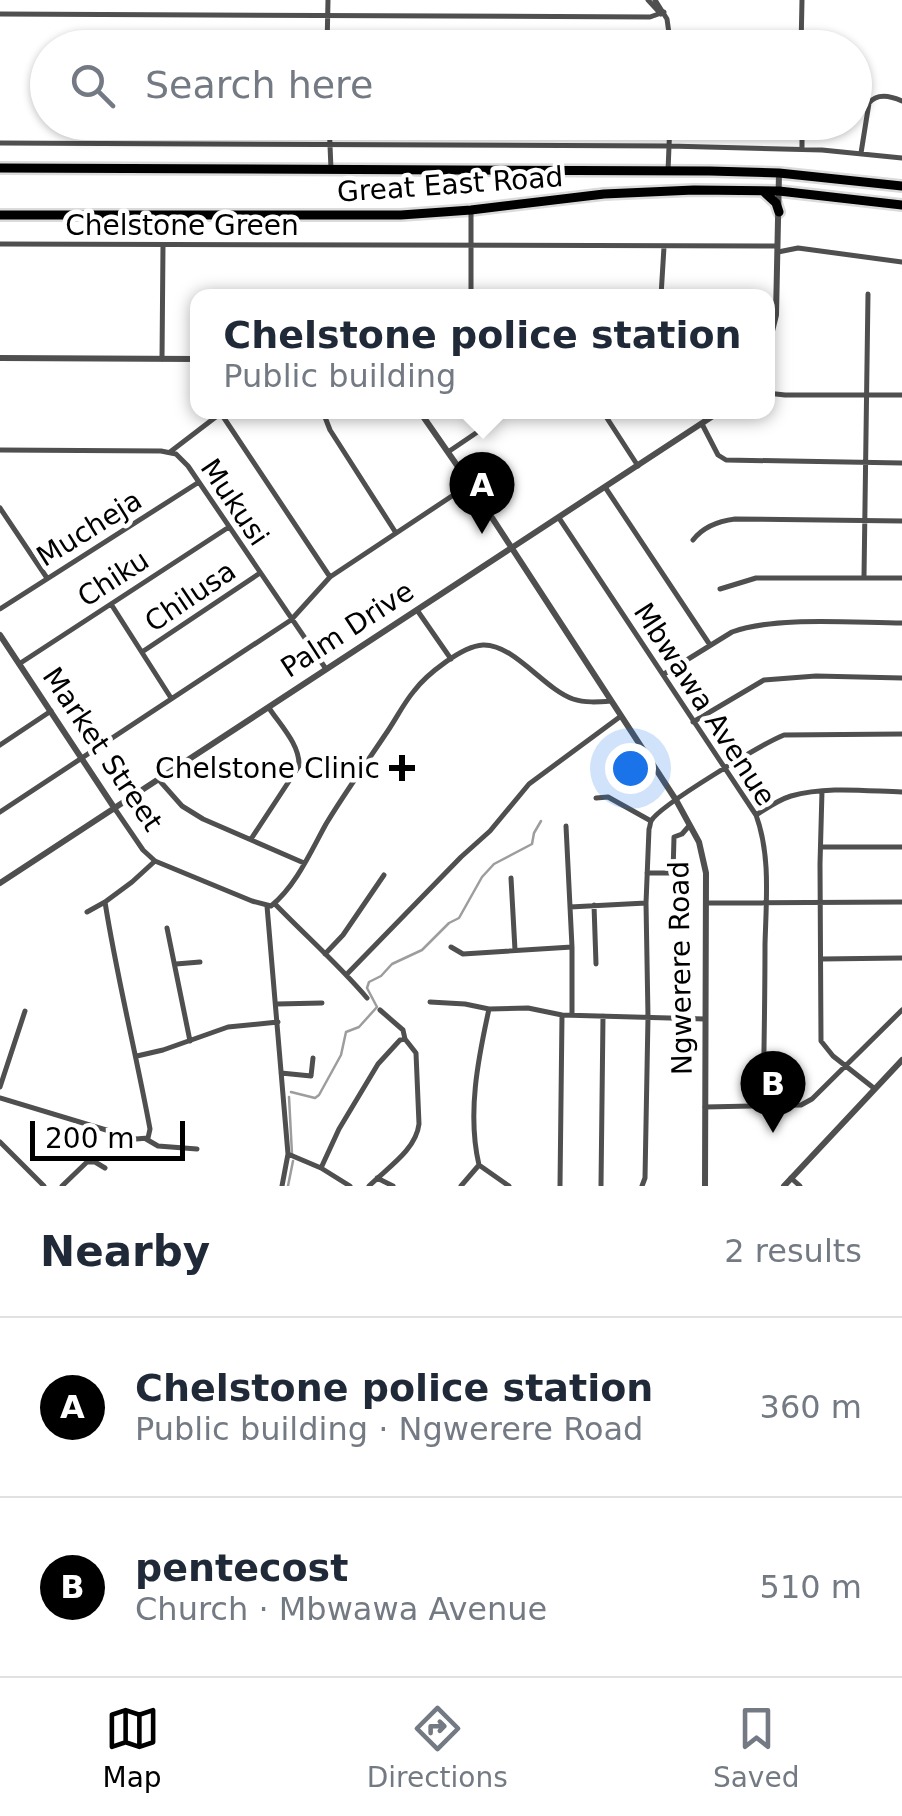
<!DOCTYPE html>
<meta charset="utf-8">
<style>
body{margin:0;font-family:"DejaVu Sans",sans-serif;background:#f2f2f3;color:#1f2937}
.scale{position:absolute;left:30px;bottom:25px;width:155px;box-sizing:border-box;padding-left:10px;border:5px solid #000;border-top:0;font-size:28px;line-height:35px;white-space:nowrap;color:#000;-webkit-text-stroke:8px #fff;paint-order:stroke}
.you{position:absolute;left:630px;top:768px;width:35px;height:35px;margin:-25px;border:8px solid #fff;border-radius:50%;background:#1a73e8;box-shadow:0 0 0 15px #1a73e833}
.badge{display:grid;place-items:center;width:65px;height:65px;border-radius:50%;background:#000;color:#fff;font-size:32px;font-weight:700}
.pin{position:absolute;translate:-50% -82px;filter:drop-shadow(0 2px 5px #0008)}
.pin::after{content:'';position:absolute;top:52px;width:35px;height:30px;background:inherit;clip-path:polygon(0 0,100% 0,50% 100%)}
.popup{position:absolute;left:190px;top:289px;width:585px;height:130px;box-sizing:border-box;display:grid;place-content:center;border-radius:20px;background:#fff;filter:drop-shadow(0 2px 8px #0005);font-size:32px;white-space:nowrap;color:#747a83}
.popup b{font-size:38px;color:#1f2937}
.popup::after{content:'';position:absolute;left:50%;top:100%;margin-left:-20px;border:20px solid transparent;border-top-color:#fff}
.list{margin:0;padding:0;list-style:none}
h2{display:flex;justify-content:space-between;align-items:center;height:130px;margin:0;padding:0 40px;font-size:42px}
h2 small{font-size:32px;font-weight:400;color:#747a83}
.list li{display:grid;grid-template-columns:65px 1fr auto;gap:30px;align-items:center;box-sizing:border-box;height:180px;padding:0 40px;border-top:2px solid #e0e1e3}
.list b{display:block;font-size:38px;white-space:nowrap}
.list p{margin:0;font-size:32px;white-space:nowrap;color:#747a83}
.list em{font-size:32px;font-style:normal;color:#747a83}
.icon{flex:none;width:55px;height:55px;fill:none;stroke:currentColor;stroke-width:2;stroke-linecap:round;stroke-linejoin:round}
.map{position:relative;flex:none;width:902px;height:1186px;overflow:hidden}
.search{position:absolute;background:#fff;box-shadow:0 2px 8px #0004;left:30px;right:30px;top:30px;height:110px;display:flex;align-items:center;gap:25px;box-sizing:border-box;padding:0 35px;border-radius:55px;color:#747a83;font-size:38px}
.sheet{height:490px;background:#fff}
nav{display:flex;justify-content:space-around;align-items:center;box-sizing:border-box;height:140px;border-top:2px solid #e0e1e3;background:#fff;font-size:28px;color:#747a83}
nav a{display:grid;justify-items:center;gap:5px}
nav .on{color:#000}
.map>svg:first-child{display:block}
</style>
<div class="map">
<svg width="902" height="1186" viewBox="0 0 902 1186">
<rect width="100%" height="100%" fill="#fff"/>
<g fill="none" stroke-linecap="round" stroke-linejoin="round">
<path stroke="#9d9d9d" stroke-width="2.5" d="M 291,1092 L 315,1098 L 319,1095 L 341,1055 L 346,1032 L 359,1027 L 377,1007 L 367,988 L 369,982 L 381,976 L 392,964 L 422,950 L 449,923 L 459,918 L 482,877 L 494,864 L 532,844 L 534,833 L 541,821
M 289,1097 L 292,1154
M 288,1186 L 293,1161"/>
<defs>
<path id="primary" d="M 0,168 L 710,171 L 779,173 L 902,186
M 763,191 L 776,203 L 779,212
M 0,215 L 401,215 L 471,210 L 604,194 L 694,190 L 779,191 L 902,205"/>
</defs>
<use href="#primary" stroke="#dbdbdb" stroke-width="14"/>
<path stroke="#4f4f4f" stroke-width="5" d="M 648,0 L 661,14
M 655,0 L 667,19 L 671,48
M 0,14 L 650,17 L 664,12
M 327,48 L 328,0
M 801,48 L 802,0
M 329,122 L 331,169
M 802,122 L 802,149
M 0,143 L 669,146 L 822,150 L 902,158
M 861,153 L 869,103 C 877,93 891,96 902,101
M 668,171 L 670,122
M 471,210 L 471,296
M 0,244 L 777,246
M 778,252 L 798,248 L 902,262
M 661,296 L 664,247
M 162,359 L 163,245
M 767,393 L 785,395 L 902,395
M 220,412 L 330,577
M 323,412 L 330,430 L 396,533
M 603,412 L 638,466
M 702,424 L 718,455 L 726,460 L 902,463
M 0,450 L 161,451 L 176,454 L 188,466 L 326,669
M 170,452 L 221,413
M 448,452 L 507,412
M 605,487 L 710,645
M 0,508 L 47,578
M 559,518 L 756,815 C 771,856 766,902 765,945 C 765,999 764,1053 763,1108
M 693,540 C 703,527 719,521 735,519 L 902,521
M 864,577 L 868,294
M 720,589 L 756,578 L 902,578
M 111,604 L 171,698
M 0,609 L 199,482
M 417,610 L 451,659
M 142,652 L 260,573
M 19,664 L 229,527
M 664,674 L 732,632 C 775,616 855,623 902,623
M 693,722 L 764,680 L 816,676 L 902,678
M 0,745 L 51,711
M 159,780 L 182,806 L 203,819 L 304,863
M 822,791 L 820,864 L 821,1041 L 833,1056 L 875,1089
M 596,798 L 608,797 L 651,821
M 115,809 L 143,850 L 155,861 L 252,901 L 271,906 C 296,886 311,851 326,824 C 344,794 365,765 385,735 C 395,721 403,704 414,691 C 426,675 462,646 483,645 C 514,644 544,689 573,699 C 585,703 598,702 611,701
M 0,812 L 291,620 L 330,577 L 470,484
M 756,815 C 767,808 778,800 791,796 C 826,786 866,791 902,792
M 566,826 L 572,947 L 572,1015
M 251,839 L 299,766 C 300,745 281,726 269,708
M 821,847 L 902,847
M 647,873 L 673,873 L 674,837 L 682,834 L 689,826
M 511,878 L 515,950
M 706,903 L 902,902
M 275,904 C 306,936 339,965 367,998
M 594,905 L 596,964
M 267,906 L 288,1154 L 282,1186
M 570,907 L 646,903
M 87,912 L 105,902
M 167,928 L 190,1041
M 451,947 L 463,954 L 572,947
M 325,954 L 343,935 L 384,875
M 821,959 L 902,958
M 176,964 L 200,962
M 348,973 L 461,857 L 490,831 L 529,784 L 621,716
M 430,1002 L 465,1004 L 489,1009 L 528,1008 L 562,1015
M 277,1004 L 322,1003
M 489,1009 C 478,1059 467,1114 479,1165 L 509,1186
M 137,1056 L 163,1050 L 228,1027 L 278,1022
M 281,1073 L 311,1076 L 313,1058
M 0,1087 L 25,1011
M 0,1098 L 136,1139 L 148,1138 L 150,1129 C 136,1053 117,978 105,902 L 132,882 L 155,861
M 705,1107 L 801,1105 L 812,1099 L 902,1010
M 146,1139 L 158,1146 L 197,1149
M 0,1142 L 44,1186
M 288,1154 L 321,1168 L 350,1186
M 321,1168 L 339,1129 L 378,1064 L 400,1040 L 405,1039
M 377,1178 L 393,1186
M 791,1178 L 800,1186
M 62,1186 L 87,1162 L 95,1162 L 105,1168
M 369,1186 C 387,1168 416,1150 419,1124 L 416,1053 L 405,1039 L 403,1030 L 380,1010
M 461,1186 L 479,1165
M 560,1186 L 562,1015 L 705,1019
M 601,1186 L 603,1016
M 642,1186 L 645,1178 L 648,1017 L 646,903 L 649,829 C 650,827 650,824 651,821 C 660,805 764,743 784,735 L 902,734"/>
<path stroke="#4f4f4f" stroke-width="6" d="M 767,351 L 776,315 L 779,173
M 0,358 L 197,359
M 420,412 L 470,484 L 676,800 L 699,842 L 706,873 L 705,1186
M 0,635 L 115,809
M 0,883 L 719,412
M 784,1186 L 902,1060"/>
<use href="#primary" stroke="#000" stroke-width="9"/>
</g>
<path fill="#000" stroke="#fff" stroke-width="4" d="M397 753h10v10h10v10h-10v10h-10v-10h-10v-10h10z"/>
<g text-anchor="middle" stroke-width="9" stroke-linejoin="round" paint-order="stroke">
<g font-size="28" fill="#000" stroke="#fff">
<text transform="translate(450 184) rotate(-4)" y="10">Great East Road</text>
<text x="182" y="235">Chelstone Green</text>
<text transform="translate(235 502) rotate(56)" y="10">Mukusi</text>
<text transform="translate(89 528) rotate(-32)" y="10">Mucheja</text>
<text transform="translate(113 578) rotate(-33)" y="10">Chiku</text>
<text transform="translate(190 596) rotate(-34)" y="10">Chilusa</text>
<text transform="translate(347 629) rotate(-33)" y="10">Palm Drive</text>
<text transform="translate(705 704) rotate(57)" y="10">Mbwawa Avenue</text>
<text transform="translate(103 749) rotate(56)" y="10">Market Street</text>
<text transform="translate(680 968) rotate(-91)" y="10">Ngwerere Road</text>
</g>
<g font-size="28" fill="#000" stroke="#fff" text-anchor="end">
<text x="380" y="778">Chelstone Clinic</text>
</g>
</g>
</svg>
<div class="scale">200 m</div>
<div class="you"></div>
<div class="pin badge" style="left:482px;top:534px">A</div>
<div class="popup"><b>Chelstone police station</b>Public building</div>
<div class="pin badge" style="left:773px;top:1133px">B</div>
<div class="search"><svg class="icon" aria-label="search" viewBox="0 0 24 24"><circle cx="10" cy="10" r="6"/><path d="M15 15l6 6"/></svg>Search here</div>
</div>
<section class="sheet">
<h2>Nearby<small>2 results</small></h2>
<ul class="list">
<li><span class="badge">A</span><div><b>Chelstone police station</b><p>Public building · Ngwerere Road</p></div><em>360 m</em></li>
<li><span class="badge">B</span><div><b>pentecost</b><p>Church · Mbwawa Avenue</p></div><em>510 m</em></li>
</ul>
</section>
<nav>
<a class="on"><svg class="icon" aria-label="map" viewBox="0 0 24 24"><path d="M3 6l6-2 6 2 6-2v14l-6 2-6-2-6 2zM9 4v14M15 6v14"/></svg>Map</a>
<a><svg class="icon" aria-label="directions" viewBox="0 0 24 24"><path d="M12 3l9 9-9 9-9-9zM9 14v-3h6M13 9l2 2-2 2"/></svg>Directions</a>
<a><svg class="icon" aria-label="saved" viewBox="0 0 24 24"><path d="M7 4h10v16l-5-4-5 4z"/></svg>Saved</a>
</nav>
